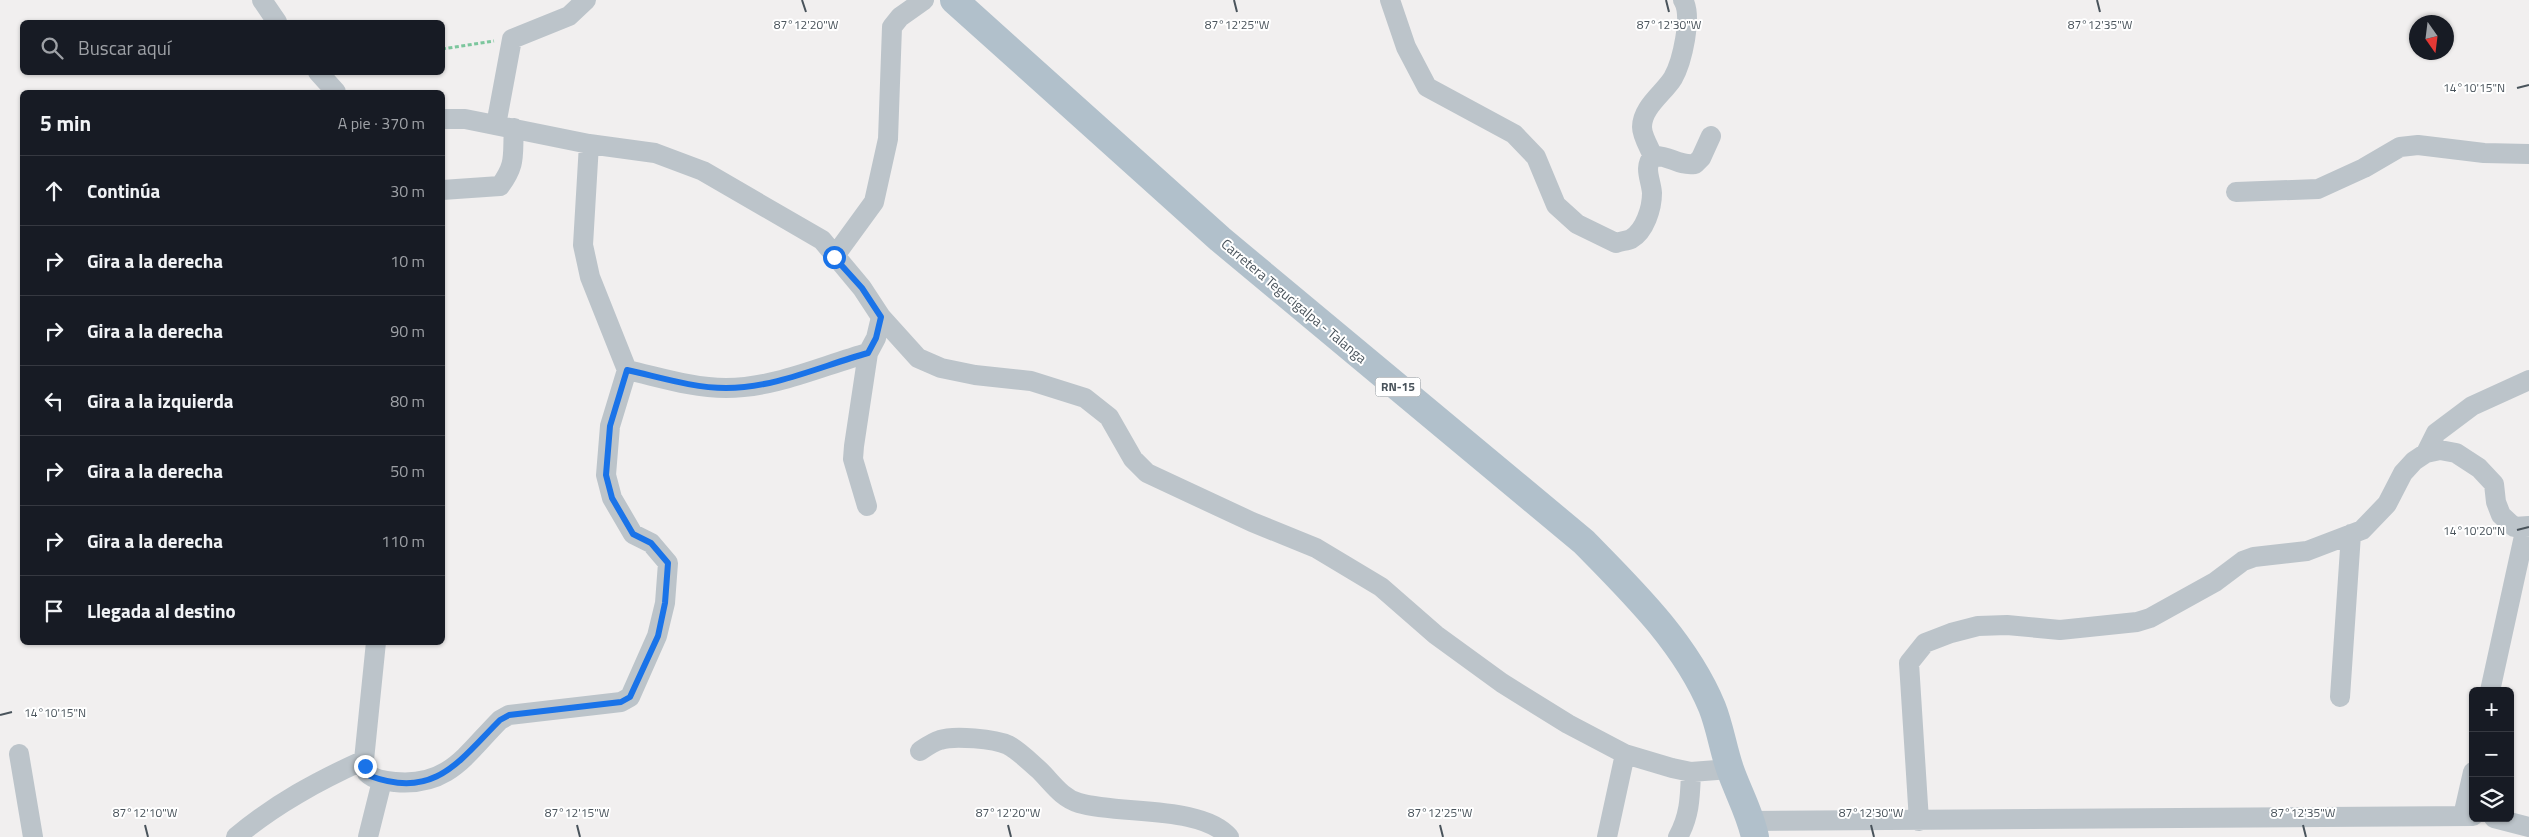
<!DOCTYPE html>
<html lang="es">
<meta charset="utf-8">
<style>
body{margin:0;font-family:"Titillium Web",sans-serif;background:#20242c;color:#f1f3f6}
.controls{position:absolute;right:15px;bottom:15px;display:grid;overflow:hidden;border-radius:8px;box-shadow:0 1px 4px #0004}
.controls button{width:45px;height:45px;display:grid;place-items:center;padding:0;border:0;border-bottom:1px solid #363941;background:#171b24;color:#f1f3f6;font:25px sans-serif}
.compass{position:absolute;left:2409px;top:15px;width:45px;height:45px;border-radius:50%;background:#171b24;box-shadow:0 1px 4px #0004;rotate:166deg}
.stop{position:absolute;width:15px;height:15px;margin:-11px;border:4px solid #1a73e8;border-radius:50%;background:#fff}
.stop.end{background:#1a73e8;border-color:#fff;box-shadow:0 1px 5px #0008}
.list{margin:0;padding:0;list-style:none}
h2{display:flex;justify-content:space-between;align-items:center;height:65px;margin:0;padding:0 20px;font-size:21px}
h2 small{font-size:16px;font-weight:400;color:#9ea1a6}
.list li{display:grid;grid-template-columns:32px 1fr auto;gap:15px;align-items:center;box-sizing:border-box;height:70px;padding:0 20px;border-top:1px solid #363941}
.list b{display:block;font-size:19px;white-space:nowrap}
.list em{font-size:16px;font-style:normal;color:#9ea1a6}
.icon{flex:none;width:28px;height:28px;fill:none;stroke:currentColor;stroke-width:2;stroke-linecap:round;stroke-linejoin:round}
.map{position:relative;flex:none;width:2529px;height:837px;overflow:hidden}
.search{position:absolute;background:#171b24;box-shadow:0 1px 4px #0004;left:20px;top:20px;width:425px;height:55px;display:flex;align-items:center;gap:12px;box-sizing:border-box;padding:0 18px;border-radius:8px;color:#9ea1a6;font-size:19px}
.panel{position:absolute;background:#171b24;box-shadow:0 1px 4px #0004;left:20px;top:90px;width:425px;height:555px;border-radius:8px}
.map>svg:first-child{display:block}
</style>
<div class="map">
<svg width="2529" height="837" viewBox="0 0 2529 837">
<rect width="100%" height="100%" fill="#f1efef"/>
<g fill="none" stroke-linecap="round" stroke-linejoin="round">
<path stroke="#7cc69d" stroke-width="3" stroke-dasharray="4 2.5" stroke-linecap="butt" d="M 442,49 L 494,41"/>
<path stroke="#bcc4ca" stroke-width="20" d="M 262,0 L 277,22
M 1390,0 L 1406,47 L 1427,87 L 1514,134 L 1536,157 L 1556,205 L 1577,224 L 1616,243 C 1620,241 1627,241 1631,239 C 1645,231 1652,208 1652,193 C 1651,179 1643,168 1653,156 C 1671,155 1676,166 1695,164 L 1701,158 L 1711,136
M 318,72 L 336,92
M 442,119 L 465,119 L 589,144 L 655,153 L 703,171 L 822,240 L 862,288 L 881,317 L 876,338 L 868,353 L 854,446 L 853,459 L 867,506
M 496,125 L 512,39 L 569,16 L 586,0
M 1653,156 C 1649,147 1642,136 1642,127 C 1642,107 1664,93 1673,78 C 1682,62 1693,16 1683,0
M 442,190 L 500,186 C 517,163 512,155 514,128
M 2236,192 L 2318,189 L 2364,168 L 2400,147 L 2418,145 L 2484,153 L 2529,154
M 834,257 L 874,202 L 888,139 L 892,27 L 900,17 L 924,0
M 881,317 L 918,358 L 941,368 L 975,375 L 1031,381 L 1085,398 L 1109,417 L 1133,459 L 1147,473 L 1252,522 L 1316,548 L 1381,587 L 1436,635 L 1502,683 L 1568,724 L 1625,754 L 1672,768 L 1691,772 L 1730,769
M 627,370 C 659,377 693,388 726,388 C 775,388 821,366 868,353
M 2426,453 L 2436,433 L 2472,406 L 2529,380
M 2490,691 L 2526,527
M 2340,697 L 2351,534
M 920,751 C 926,747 933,742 940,740 C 954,735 995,739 1008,745 C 1018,750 1030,762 1038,769 C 1051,781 1061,798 1079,803 C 1120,815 1201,805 1229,837
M 19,754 L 33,837
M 364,760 L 376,642
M 2463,816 L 2473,772
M 2494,818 L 2529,827
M 1752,821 L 2473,816
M 1919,821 L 1909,663 L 1925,643 L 1951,633 L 1978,626 L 2007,625 L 2060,630 L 2137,622 L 2150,618 L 2215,582 L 2243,561 L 2254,557 L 2307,551 L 2362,530 L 2387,504 L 2403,473 L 2414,461 L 2426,453 L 2440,450 L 2456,453 L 2479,468 L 2494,484 L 2496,502 L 2501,515 L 2514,527 L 2529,526
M 236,837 C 275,804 318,781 364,760 L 367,773 C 374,780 385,781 395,782 C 449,787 466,754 500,720 L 509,715 L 621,702 L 630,697 L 657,636 L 665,603 L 668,563 L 651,543 L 633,534 L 612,498 L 606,475 L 610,426 L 627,370 L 590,277 L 583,245 L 589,144
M 368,837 L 382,781
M 1607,837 L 1625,754
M 1678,837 C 1690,815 1690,797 1691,772"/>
<path stroke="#b1c0cb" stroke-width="28" d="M 954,0 L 1220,239 L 1584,542 C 1632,591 1685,642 1712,707 C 1720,727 1723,749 1730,769 C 1738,792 1750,813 1755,837"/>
</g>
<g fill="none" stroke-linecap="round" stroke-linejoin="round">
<path stroke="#1a73e8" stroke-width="6" d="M 365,766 L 370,776 C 435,800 459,761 500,720 L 509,715 L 621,702 L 630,697 L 658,636 L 665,603 L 668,563 L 651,543 L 633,534 L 612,498 L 606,475 L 610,426 L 627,370 C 659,377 693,388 726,388 C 775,388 821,366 868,353 L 876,338 L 881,317 L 862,288 L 834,257"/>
</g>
<path fill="none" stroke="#49535b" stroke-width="2" d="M 802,0 L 806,12M 1234,0 L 1237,12M 1666,0 L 1669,12M 2097,0 L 2100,12M 2517,88 L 2529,85M 2517,530 L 2529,527M 0,715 L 12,712M 145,825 L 148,837M 577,825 L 580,837M 1008,825 L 1011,837M 1440,825 L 1443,837M 1871,825 L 1874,837M 2303,825 L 2306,837"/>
<g text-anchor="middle" stroke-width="4" stroke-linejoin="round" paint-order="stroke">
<rect fill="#fff" stroke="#80878c" stroke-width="1" x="1375.5" y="377.5" width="45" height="19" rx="4"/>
<g font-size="12" font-weight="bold" fill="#49535b">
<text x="1398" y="391">RN-15</text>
</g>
<g font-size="14" fill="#49535b" stroke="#fff">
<text transform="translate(1294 301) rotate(40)" y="5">Carretera Tegucigalpa - Talanga</text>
</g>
</g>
<g font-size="12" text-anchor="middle" fill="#49535b" stroke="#fff" stroke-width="4" stroke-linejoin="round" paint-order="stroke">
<text x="806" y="29">87°12'20"W</text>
<text x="1237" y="29">87°12'25"W</text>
<text x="1669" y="29">87°12'30"W</text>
<text x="2100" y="29">87°12'35"W</text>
<text x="2474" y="92">14°10'15"N</text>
<text x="2474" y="535">14°10'20"N</text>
<text x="55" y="717">14°10'15"N</text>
<text x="145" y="817">87°12'10"W</text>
<text x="577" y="817">87°12'15"W</text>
<text x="1008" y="817">87°12'20"W</text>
<text x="1440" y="817">87°12'25"W</text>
<text x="1871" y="817">87°12'30"W</text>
<text x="2303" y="817">87°12'35"W</text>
</g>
</svg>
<div class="controls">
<button>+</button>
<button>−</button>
<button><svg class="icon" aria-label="layers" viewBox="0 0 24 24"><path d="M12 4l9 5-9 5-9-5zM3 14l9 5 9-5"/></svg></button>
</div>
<svg class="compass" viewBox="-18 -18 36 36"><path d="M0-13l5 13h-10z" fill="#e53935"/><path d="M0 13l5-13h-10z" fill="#9ea1a6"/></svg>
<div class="stop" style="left:834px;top:257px"></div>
<div class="stop end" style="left:365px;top:766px"></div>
<div class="search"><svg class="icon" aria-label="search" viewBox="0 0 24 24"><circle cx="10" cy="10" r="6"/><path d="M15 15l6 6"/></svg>Buscar aquí</div>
<section class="panel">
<h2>5 min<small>A pie · 370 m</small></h2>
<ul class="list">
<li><svg class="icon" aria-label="ahead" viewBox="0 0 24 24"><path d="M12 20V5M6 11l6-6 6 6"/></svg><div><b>Continúa</b></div><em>30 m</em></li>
<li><svg class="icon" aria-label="right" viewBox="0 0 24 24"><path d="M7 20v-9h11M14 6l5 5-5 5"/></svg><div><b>Gira a la derecha</b></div><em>10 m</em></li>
<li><svg class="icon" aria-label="right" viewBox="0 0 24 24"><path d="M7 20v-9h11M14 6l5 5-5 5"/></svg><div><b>Gira a la derecha</b></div><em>90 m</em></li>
<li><svg class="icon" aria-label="left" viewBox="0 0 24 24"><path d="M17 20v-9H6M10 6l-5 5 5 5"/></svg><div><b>Gira a la izquierda</b></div><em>80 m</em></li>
<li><svg class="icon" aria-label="right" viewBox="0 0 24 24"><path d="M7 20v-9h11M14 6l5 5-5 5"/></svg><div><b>Gira a la derecha</b></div><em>50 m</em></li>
<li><svg class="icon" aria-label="right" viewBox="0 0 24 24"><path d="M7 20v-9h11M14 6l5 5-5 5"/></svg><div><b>Gira a la derecha</b></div><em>110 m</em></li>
<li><svg class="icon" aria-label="arrive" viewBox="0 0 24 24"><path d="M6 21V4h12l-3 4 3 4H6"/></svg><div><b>Llegada al destino</b></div></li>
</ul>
</section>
</div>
